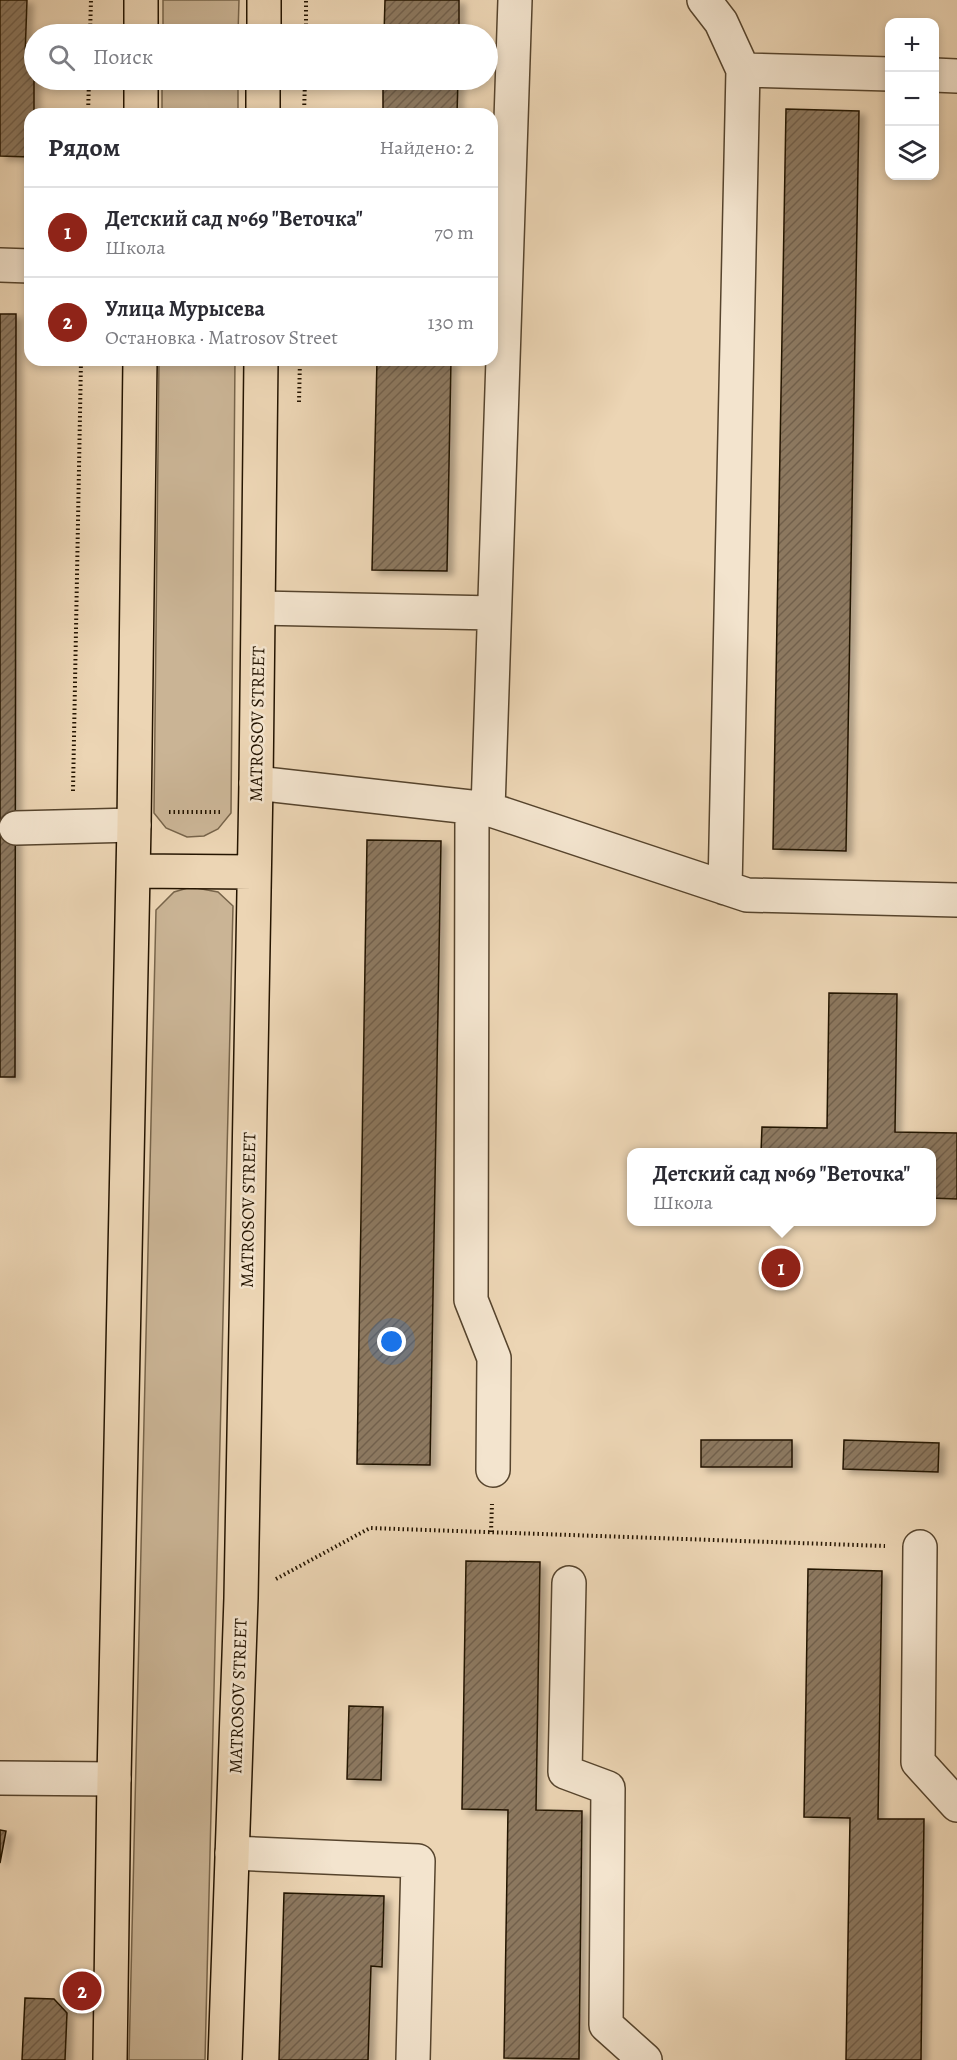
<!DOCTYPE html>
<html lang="ru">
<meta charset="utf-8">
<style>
body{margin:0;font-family:Alegreya,serif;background:#f7f7f7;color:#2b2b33}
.controls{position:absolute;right:18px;top:18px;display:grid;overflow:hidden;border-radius:12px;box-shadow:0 3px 9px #0003}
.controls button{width:54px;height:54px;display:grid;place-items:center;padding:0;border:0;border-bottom:2px solid #e1e1e2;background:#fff;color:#2b2b33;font:30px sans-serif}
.you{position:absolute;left:392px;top:1342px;width:21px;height:21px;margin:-15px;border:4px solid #fff;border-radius:50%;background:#1a73e8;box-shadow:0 0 0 9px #1a73e833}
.badge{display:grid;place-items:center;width:39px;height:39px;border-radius:50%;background:#8f2418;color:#fff;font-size:20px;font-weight:700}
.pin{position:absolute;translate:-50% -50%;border:3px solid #fff;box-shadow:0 2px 6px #0006}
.popup{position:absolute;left:627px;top:1148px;width:309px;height:78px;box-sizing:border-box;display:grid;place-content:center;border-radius:12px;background:#fff;filter:drop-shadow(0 2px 4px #0005);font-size:20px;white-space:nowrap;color:#7c7c81}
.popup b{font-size:22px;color:#2b2b33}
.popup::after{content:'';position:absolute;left:50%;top:100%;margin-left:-12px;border:12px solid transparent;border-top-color:#fff}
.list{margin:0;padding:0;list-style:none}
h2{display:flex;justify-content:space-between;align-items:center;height:78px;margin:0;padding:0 24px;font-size:26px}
h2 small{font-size:20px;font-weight:400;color:#7c7c81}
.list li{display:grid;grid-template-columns:39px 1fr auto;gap:18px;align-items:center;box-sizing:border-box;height:90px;padding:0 24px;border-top:2px solid #e1e1e2}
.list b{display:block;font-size:22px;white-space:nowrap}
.list p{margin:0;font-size:20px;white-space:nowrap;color:#7c7c81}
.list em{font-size:20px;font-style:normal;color:#7c7c81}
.icon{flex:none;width:33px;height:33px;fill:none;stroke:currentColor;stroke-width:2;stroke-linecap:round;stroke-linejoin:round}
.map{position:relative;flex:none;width:957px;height:2060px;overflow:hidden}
.search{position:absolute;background:#fff;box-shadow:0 3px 9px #0003;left:24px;top:24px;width:474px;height:66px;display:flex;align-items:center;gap:15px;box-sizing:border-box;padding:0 21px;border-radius:33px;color:#7c7c81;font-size:22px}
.panel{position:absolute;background:#fff;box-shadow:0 3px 9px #0003;left:24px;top:108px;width:474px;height:258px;border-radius:18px}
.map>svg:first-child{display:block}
</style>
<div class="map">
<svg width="957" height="2060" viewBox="0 0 957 2060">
<defs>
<pattern id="building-hatch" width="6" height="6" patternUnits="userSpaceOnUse" patternTransform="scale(1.5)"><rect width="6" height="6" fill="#8c785e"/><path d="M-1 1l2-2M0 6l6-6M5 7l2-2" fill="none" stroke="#72614b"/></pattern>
<filter id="shadow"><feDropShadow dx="6" dy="4" stdDeviation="3" flood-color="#0004"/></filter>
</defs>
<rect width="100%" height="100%" fill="#ecd5b4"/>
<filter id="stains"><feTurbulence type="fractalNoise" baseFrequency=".00333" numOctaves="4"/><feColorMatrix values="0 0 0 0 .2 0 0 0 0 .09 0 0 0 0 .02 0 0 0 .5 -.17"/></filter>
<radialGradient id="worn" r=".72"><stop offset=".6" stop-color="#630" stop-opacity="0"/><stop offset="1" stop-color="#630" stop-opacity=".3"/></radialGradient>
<path fill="#cab495" stroke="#77644a" stroke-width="1.5" d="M 163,0 L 239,0 L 238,34 L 163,34 Z
M 162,80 L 238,80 L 238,114 L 162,114 Z
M 159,360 L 235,360 L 231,813 L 218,829 L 204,836 L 187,837 L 166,828 L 154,813 Z
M 191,887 L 218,892 L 233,906 L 205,2060 L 129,2060 L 156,910 L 174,892 Z"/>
<path fill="url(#building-hatch)" stroke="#241400" stroke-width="1.5" filter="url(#shadow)" d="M 0,0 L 27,0 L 25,57 L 34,58 L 34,114 L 30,114 L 30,157 L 0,156 Z
M 385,0 L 459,0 L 459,34 L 384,34 Z
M 383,80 L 458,80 L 457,114 L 383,114 Z
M 786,109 L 859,111 L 846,851 L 773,849 Z
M 0,314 L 16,314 L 15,1077 L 0,1077 Z
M 377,360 L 451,360 L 447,571 L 372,570 Z
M 367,840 L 441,841 L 430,1465 L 357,1464 Z
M 829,993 L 897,994 L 895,1132 L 957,1133 L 957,1199 L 931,1198 L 931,1152 L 761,1152 L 762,1127 L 827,1128 Z
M 701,1440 L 792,1440 L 792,1467 L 701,1467 Z
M 844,1440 L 939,1443 L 938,1472 L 843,1469 Z
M 466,1561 L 540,1562 L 536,1810 L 582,1811 L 579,2059 L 504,2058 L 508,1810 L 462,1809 Z
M 808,1569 L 882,1571 L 878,1819 L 924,1819 L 921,2060 L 846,2060 L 850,1818 L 804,1817 Z
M 349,1706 L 383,1707 L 381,1780 L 347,1779 Z
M 0,1830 L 6,1831 L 0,1863 Z
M 284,1893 L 384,1896 L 382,1967 L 371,1966 L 368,2060 L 279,2060 Z
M 25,1998 L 54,1999 L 67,2013 L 65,2060 L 22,2060 Z"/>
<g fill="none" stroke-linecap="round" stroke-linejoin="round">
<defs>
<path id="minor" d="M 704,0 L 721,22 L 743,70 L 725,888
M 743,70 L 890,74
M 934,75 L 957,76
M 0,265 L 30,266
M 259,608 L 494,613
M 256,783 L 488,809 L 747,895 L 957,900
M 472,808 L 471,1300 L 494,1358 L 493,1470
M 488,809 L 515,0
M 16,828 L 134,825
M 920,1547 L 918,1762 L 957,1805
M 569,1583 L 565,1772 L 608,1788 L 606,2025 L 645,2060
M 0,1778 L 114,1779
M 232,1853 L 418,1861 L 413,2060"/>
<path id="major" d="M 141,0 L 141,34
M 264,34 L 264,0
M 141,80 L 141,114
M 263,114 L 263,80
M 133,871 L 253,872
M 110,2060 L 114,1779 L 134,825 L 140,360
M 225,2060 L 241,1598 L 256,783 L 261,360"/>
</defs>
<use href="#minor" stroke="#56442d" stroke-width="36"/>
<use href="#major" stroke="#241400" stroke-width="36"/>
<path stroke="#241400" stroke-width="4" stroke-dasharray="1.5 3" stroke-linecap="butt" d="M 90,34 L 91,0
M 306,34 L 306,0
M 88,114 L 89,80
M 304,114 L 305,80
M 299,402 L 300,360
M 73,791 L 81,360
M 169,812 L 221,812
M 491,1532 L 492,1504
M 276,1579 L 370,1528 L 885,1546"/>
<use href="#minor" stroke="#f3e4ce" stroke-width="33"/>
<use href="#major" stroke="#ecd5b4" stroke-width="33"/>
</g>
<g text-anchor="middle" stroke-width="5" stroke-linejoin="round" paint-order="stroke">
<g font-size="18" fill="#241400" stroke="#f3e4ce">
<text transform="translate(257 724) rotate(-89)" y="6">MATROSOV STREET</text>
<text transform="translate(248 1210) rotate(-89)" y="6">MATROSOV STREET</text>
<text transform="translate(238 1696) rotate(-88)" y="6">MATROSOV STREET</text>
</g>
</g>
<rect width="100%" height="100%" filter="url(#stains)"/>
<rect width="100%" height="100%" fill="url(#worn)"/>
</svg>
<div class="controls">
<button>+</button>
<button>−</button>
<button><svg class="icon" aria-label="layers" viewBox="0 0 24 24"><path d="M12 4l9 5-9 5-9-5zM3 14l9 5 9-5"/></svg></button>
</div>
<div class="you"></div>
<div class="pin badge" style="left:781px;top:1268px">1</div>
<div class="popup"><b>Детский сад №69 &quot;Веточка&quot;</b>Школа</div>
<div class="pin badge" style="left:82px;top:1991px">2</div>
<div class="search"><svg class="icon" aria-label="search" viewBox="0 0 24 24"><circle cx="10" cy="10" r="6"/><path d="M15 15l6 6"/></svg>Поиск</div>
<section class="panel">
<h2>Рядом<small>Найдено: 2</small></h2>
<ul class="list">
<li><span class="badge">1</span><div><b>Детский сад №69 &quot;Веточка&quot;</b><p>Школа</p></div><em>70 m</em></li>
<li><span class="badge">2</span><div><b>Улица Мурысева</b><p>Остановка · Matrosov Street</p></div><em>130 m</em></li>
</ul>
</section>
</div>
